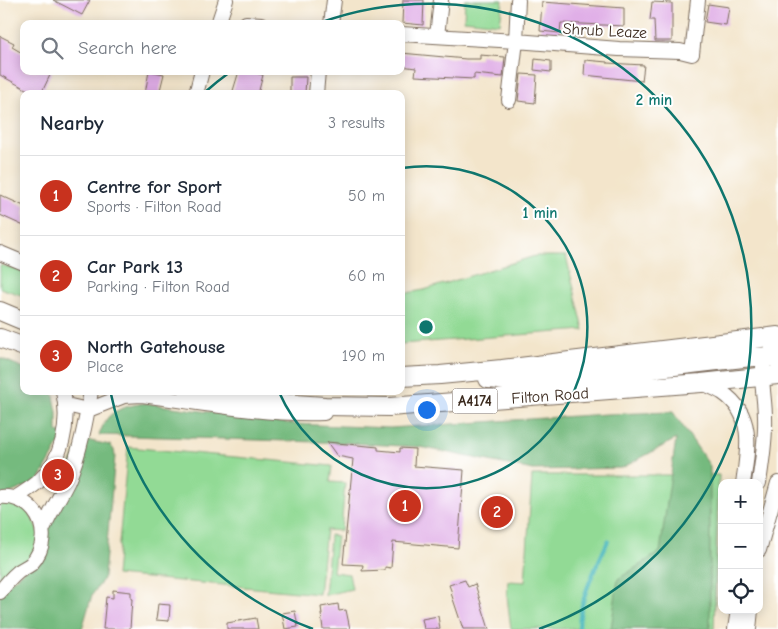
<!DOCTYPE html>
<meta charset="utf-8">
<style>
body{margin:0;font-family:"Comic Neue",sans-serif;background:#f6f6f7;color:#1f2937}
.controls{position:absolute;right:15px;bottom:15px;display:grid;overflow:hidden;border-radius:10px;box-shadow:0 2px 12px #0003}
.controls button{width:45px;height:45px;display:grid;place-items:center;padding:0;border:0;border-bottom:1px solid #e0e1e3;background:#fff;color:#1f2937;font:25px sans-serif}
.you{position:absolute;left:426px;top:409px;width:18px;height:18px;margin:-12px;border:4px solid #fff;border-radius:50%;background:#1a73e8;box-shadow:0 0 0 8px #1a73e833}
.badge{display:grid;place-items:center;width:32px;height:32px;border-radius:50%;background:#c8321e;color:#fff;font-size:16px;font-weight:700}
.pin{position:absolute;translate:-50% -50%;border:2px solid #fff;box-shadow:0 1px 5px #0006}
.list{margin:0;padding:0;list-style:none}
h2{display:flex;justify-content:space-between;align-items:center;height:65px;margin:0;padding:0 20px;font-size:21px}
h2 small{font-size:16px;font-weight:400;color:#747a83}
.list li{display:grid;grid-template-columns:32px 1fr auto;gap:15px;align-items:center;box-sizing:border-box;height:80px;padding:0 20px;border-top:1px solid #e0e1e3}
.list b{display:block;font-size:19px;white-space:nowrap}
.list p{margin:0;font-size:16px;white-space:nowrap;color:#747a83}
.list em{font-size:16px;font-style:normal;color:#747a83}
.icon{flex:none;width:28px;height:28px;fill:none;stroke:currentColor;stroke-width:2;stroke-linecap:round;stroke-linejoin:round}
.map{position:relative;flex:none;width:778px;height:629px;overflow:hidden}
.search{position:absolute;background:#fff;box-shadow:0 2px 12px #0003;left:20px;top:20px;width:385px;height:55px;display:flex;align-items:center;gap:12px;box-sizing:border-box;padding:0 18px;border-radius:10px;color:#747a83;font-size:19px}
.panel{position:absolute;background:#fff;box-shadow:0 2px 12px #0003;left:20px;top:90px;width:385px;height:305px;border-radius:10px}
.map>svg:first-child{display:block}
</style>
<div class="map">
<svg width="778" height="629" viewBox="0 0 778 629">
<rect width="100%" height="100%" fill="#fff"/>
<filter id="ink" filterUnits="userSpaceOnUse"><feTurbulence type="fractalNoise" baseFrequency=".02" numOctaves="2"/><feDisplacementMap in="SourceGraphic" scale="10" xChannelSelector="R" yChannelSelector="G"/><feConvolveMatrix kernelMatrix="1 2 1 2 8 2 1 2 1" color-interpolation-filters="sRGB"/></filter>
<filter id="wash" filterUnits="userSpaceOnUse"><feTurbulence type="fractalNoise" baseFrequency=".0096" numOctaves="4" result="noise"/><feDisplacementMap in="SourceGraphic" scale="20" xChannelSelector="R" yChannelSelector="G"/><feGaussianBlur stdDeviation="1.12" result="paint"/><feColorMatrix in="noise" values="0 0 0 0 0 0 0 0 0 0 0 0 0 0 0 0 0 1.4 0 .05"/><feComposite in="paint" operator="in"/></filter>
<g filter="url(#wash)">
<rect width="100%" height="100%" fill="#f3e5cb"/>
<path fill="#92da95" stroke="#66825a" d="M 465,0 L 503,0 L 500,24 L 464,20 Z
M 535,256 L 566,256 L 584,330 L 401,344 L 401,294 L 424,290 Z
M 0,265 L 24,271 L 24,296 L 0,288 Z
M 128,447 L 332,466 L 330,482 L 345,483 L 341,531 L 326,530 L 319,594 L 116,575 Z
M 532,475 L 719,475 L 714,629 L 511,629 L 507,596 L 508,581 L 525,582 Z
M 0,497 L 25,503 L 43,542 L 0,592 Z
M 330,535 L 337,536 L 333,572 L 349,574 L 352,589 L 325,595 Z"/>
<path fill="#75ba7e" stroke="#58724e" d="M 0,358 L 24,368 L 24,391 L 53,391 L 57,412 L 57,432 L 65,434 L 38,482 L 0,497 Z
M 145,403 L 293,424 L 390,428 L 606,414 L 673,412 L 710,466 L 710,629 L 611,629 L 618,579 L 660,552 L 676,439 L 622,468 L 533,470 L 420,447 L 348,443 L 99,435 C 101,430 103,425 106,420 C 114,408 132,405 145,403 Z
M 81,439 L 110,445 L 114,450 L 115,456 L 104,576 L 100,584 L 92,595 L 82,629 L 0,629 L 0,592 L 30,565 Z"/>
<g fill="none" stroke-linecap="round" stroke-linejoin="round">
<path stroke="#48b7be" stroke-width="4" d="M 579,629 C 579,598 596,568 608,541"/>
</g>
<g id="blocks">
<path fill="#dface6" d="M 53,0 L 90,0 L 82,15 Z
M 403,0 L 424,0 L 423,25 L 402,23 Z
M 542,2 L 624,8 L 624,26 L 561,23 L 560,33 L 540,31 Z
M 652,2 L 672,3 L 672,41 L 655,41 L 654,20 L 650,20 Z
M 708,4 L 729,7 L 726,25 L 705,22 Z
M 0,36 L 14,43 L 12,47 L 24,54 L 24,71 L 52,71 L 41,94 L 35,94 L 0,75 Z
M 401,53 L 466,59 L 480,59 L 480,55 L 505,57 L 503,77 L 474,74 L 474,79 L 415,76 L 416,68 L 401,66 Z
M 535,59 L 551,61 L 551,72 L 534,70 Z
M 585,60 L 607,62 L 607,63 L 644,65 L 642,81 L 584,75 Z
M 149,71 L 164,74 L 159,94 L 145,94 Z
M 239,71 L 247,71 L 263,75 L 258,94 L 232,94 Z
M 521,74 L 537,75 L 535,103 L 518,101 Z
M 290,77 L 306,77 L 305,94 L 290,94 Z
M 0,195 L 24,206 L 24,226 L 0,215 Z
M 327,442 L 378,447 L 378,450 L 400,452 L 400,448 L 415,449 L 414,466 L 464,470 L 458,548 L 393,542 L 391,568 L 385,567 L 385,570 L 362,571 L 363,565 L 343,564 L 353,459 L 337,456 Z
M 465,580 L 468,587 L 475,584 L 489,629 L 463,629 L 451,593 L 452,593 L 449,585 Z
M 113,590 L 131,592 L 131,599 L 132,599 L 130,629 L 103,629 L 106,597 L 113,598 Z
M 158,604 L 170,605 L 169,621 L 156,620 Z
M 338,604 L 339,611 L 346,610 L 350,629 L 323,629 L 321,614 L 322,614 L 321,607 Z
M 295,611 L 298,627 L 285,629 L 282,613 Z
M 438,616 L 440,629 L 424,629 L 422,619 Z
M 256,618 L 258,629 L 227,629 L 227,623 Z"/>
</g>
</g>
<g filter="url(#ink)">
<use href="#blocks" fill-opacity="0" stroke="#7b6b5b" stroke-width="1"/>
<g fill="none" stroke-linecap="round" stroke-linejoin="round">
<defs>
<path id="minor" d="M 518,0 L 516,41 L 619,49 L 680,51 L 692,54 L 698,0
M 246,23 L 261,24
M 218,24 L 226,0
M 331,24 L 334,0
M 401,34 L 516,41 L 509,100
M 437,36 L 441,0
M 196,94 L 202,71
M 316,94 L 318,71
M 0,253 L 24,263
M 702,383 C 709,386 717,389 723,393 C 755,415 748,450 743,483
M 66,405 L 88,410 L 124,396 L 142,395 C 202,403 262,415 324,413
M 759,483 C 762,461 766,439 765,417 C 765,398 759,377 765,359 C 767,352 773,349 778,345
M 0,497 C 13,496 26,501 34,511 C 47,527 45,549 31,564 C 27,567 22,569 18,572 C 11,578 5,585 0,592
M 15,498 C 23,493 31,488 38,482 C 63,459 70,424 63,391
M 43,529 C 50,513 60,497 68,481 C 80,453 86,421 91,391
M 759,550 L 778,483
M 735,629 L 738,610
M 749,629 L 751,610"/>
<path id="major" d="M 0,311 L 24,321
M 0,338 L 24,347
M 401,377 L 440,375 L 502,369 L 778,336
M 488,379 L 510,381 L 580,377 L 743,358 C 755,357 767,355 778,359
M 187,391 L 225,397 L 294,404 L 325,406 L 389,407 L 701,383 L 778,375"/>
</defs>
<use href="#minor" stroke="#7b6b5b" stroke-width="16"/>
<use href="#major" stroke="#7b6b5b" stroke-width="20"/>
<use href="#minor" stroke="#fff" stroke-width="14"/>
<use href="#major" stroke="#fff" stroke-width="18"/>
</g>
</g>
<g fill="none" stroke="#0f766e" stroke-width="2.5">
<path d="M402 168A161 161 0 1 1 279 392"/>
<path d="M313 629A322 322 0 0 1 111 394M204 93A322 322 0 0 1 230 72M319 23A322 322 0 0 1 539 629"/>
</g>
<g text-anchor="middle" stroke-width="4" stroke-linejoin="round" paint-order="stroke">
<rect fill="#fff" stroke="#766a62" stroke-width="1" x="452.5" y="388.5" width="45" height="25" rx="4"/>
<g font-size="15" font-weight="bold" fill="#3b2a1e">
<text x="475" y="406">A4174</text>
</g>
<g font-size="16" fill="#3b2a1e" stroke="#fff">
<text transform="translate(605 30) rotate(3)" y="6">Shrub Leaze</text>
<text transform="translate(550 395) rotate(-4)" y="6">Filton Road</text>
</g>
</g>
<circle cx="426" cy="327" r="8" fill="#0f766e" stroke="#fff" stroke-width="2.5"/>
<g font-size="15" text-anchor="middle" font-weight="bold" fill="#0f766e" stroke="#fff" stroke-width="4" stroke-linejoin="round" paint-order="stroke">
<text x="654" y="105">2 min</text>
<text x="540" y="218">1 min</text>
</g>
</svg>
<div class="controls">
<button>+</button>
<button>−</button>
<button><svg class="icon" aria-label="locate" viewBox="0 0 24 24"><circle cx="12" cy="12" r="6"/><path d="M12 2v4M12 18v4M2 12h4M18 12h4"/></svg></button>
</div>
<div class="you"></div>
<div class="pin badge" style="left:405px;top:506px">1</div>
<div class="pin badge" style="left:497px;top:512px">2</div>
<div class="pin badge" style="left:58px;top:475px">3</div>
<div class="search"><svg class="icon" aria-label="search" viewBox="0 0 24 24"><circle cx="10" cy="10" r="6"/><path d="M15 15l6 6"/></svg>Search here</div>
<section class="panel">
<h2>Nearby<small>3 results</small></h2>
<ul class="list">
<li><span class="badge">1</span><div><b>Centre for Sport</b><p>Sports · Filton Road</p></div><em>50 m</em></li>
<li><span class="badge">2</span><div><b>Car Park 13</b><p>Parking · Filton Road</p></div><em>60 m</em></li>
<li><span class="badge">3</span><div><b>North Gatehouse</b><p>Place</p></div><em>190 m</em></li>
</ul>
</section>
</div>
